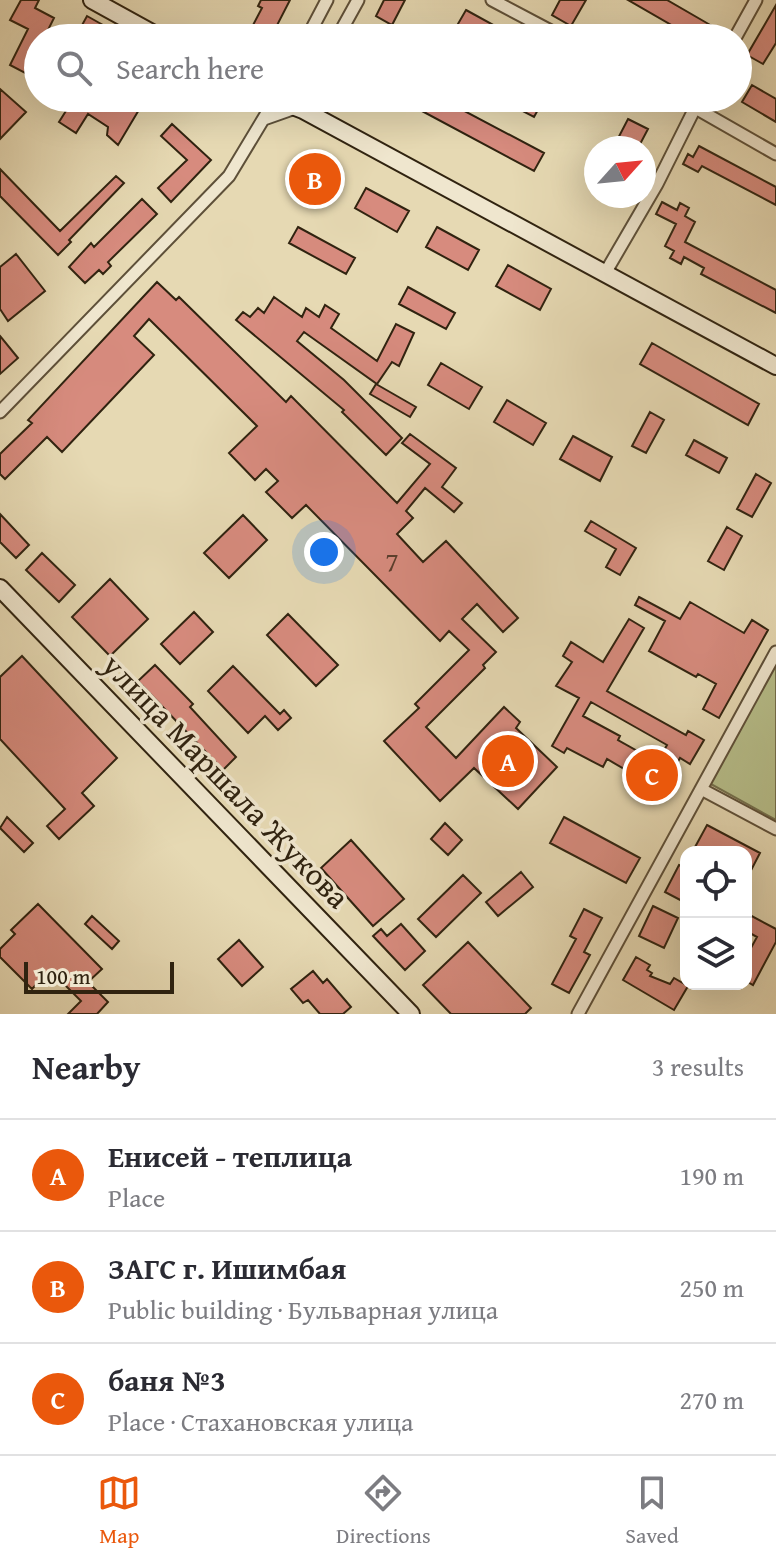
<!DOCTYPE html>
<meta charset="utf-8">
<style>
body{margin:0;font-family:"Gentium Book Plus",serif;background:#f7f7f7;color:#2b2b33}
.controls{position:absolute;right:24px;bottom:24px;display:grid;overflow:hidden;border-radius:16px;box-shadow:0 8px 32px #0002}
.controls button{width:72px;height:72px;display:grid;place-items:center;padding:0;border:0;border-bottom:2px solid #e1e1e2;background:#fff;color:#2b2b33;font:40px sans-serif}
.compass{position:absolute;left:584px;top:136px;width:72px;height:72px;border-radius:50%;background:#fff;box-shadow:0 8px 32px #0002;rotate:63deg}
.scale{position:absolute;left:24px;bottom:20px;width:150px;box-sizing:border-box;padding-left:8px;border:4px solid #302310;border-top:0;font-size:22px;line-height:28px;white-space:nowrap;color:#302310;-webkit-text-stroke:6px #efe6ce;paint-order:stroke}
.you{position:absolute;left:324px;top:552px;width:28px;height:28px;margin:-20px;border:6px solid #fff;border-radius:50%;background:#1a73e8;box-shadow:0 0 0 12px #1a73e833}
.badge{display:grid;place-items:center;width:52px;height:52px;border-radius:50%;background:#ea580c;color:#fff;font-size:26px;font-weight:700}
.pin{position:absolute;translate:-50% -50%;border:4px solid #fff;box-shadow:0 2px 8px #0006}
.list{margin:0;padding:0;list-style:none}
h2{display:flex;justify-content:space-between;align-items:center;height:104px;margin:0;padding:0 32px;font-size:34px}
h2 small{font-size:26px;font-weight:400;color:#7c7c81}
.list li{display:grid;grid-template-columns:52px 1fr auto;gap:24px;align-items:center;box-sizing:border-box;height:112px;padding:0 32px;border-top:2px solid #e1e1e2}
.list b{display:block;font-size:30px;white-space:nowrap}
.list p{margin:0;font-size:26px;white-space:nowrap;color:#7c7c81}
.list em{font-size:26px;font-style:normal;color:#7c7c81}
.icon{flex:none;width:44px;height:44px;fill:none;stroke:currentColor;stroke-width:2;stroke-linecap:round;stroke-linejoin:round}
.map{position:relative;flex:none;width:776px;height:1014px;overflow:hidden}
.search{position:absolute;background:#fff;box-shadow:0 8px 32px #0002;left:24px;right:24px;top:24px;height:88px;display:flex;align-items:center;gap:20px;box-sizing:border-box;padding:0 28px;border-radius:44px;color:#7c7c81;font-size:30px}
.sheet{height:440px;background:#fff}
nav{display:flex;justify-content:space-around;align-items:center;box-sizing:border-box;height:112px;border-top:2px solid #e1e1e2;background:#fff;font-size:22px;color:#7c7c81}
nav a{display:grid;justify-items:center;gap:4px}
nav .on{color:#ea580c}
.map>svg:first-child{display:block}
</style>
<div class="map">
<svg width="776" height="1014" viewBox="0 0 776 1014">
<rect width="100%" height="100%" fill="#e6d9b3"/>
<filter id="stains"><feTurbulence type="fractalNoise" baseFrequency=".0025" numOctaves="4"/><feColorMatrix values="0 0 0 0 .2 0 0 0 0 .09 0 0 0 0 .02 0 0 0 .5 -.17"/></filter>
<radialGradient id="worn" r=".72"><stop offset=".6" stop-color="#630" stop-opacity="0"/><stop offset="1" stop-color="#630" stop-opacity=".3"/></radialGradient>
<path fill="#b7bf8b" stroke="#74714e" stroke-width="2" d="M 776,663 L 776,820 L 709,783 Z"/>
<path fill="#d78b7e" stroke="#302310" stroke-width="2" fill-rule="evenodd" d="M 21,0 L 39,0 L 35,8 L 54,18 L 44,38 L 38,38 L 38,51 L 27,74 L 10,65 L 28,29 L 10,20 Z
M 261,0 L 290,0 L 271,37 L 252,27 L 262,8 L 258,6 Z
M 384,0 L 405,0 L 392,25 L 376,16 Z
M 560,0 L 586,0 L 571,26 L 552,15 Z
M 628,0 L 667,0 L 712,26 L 705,38 L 694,38 Z
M 776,5 L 776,43 L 763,64 L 747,55 Z
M 466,10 L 517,38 L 471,38 L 455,29 Z
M 87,16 L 126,38 L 75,38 Z
M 752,85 L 776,99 L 776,122 L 742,102 Z
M 0,89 L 26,112 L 0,139 Z
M 61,98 L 146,98 L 118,145 L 107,135 L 108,127 L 88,114 L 76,133 L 59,122 L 71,103 Z
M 410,98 L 440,98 L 544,153 L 534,171 L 407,103 Z
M 498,98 L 520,98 L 539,108 L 534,117 Z
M 628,119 L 648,129 L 638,148 L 613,148 Z
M 172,124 L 211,160 L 171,202 L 158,188 L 187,160 L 161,136 Z
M 699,146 L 776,187 L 776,205 L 702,166 L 698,172 L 683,164 L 688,154 L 693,157 Z
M 307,156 L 338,173 L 322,202 L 291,185 Z
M 0,169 L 60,231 L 116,176 L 124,183 L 69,240 L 71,242 L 58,255 L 0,196 Z
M 366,188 L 409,211 L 397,232 L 355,208 Z
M 142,199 L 157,214 L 108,262 L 111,266 L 103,274 L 99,270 L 85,283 L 69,267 L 91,243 L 94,247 Z
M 662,202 L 677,210 L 680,203 L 689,208 L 685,216 L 695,222 L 685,242 L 776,290 L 776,313 L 701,274 L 704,268 L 684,257 L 681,264 L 670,258 L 674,251 L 665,246 L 676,224 L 656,214 Z
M 298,227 L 355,258 L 346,274 L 289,243 Z
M 437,227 L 479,250 L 468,270 L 426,247 Z
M 16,254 L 45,291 L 8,321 L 0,309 L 0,267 Z
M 508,265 L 551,289 L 540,310 L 496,286 Z
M 157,282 L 176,300 L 179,297 L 286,402 L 291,396 L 397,503 L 430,464 L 402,443 L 410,434 L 456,468 L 442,487 L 462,503 L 454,512 L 425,488 L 406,511 L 413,518 L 397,534 L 423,562 L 446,541 L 518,618 L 503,632 L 477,604 L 462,619 L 496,652 L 483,665 L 485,668 L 426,727 L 456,758 L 504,707 L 520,722 L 516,728 L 557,767 L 518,809 L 474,768 L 440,801 L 384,741 L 419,708 L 415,704 L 469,650 L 449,631 L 440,641 L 306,505 L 292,518 L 266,492 L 278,481 L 266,469 L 255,480 L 229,453 L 257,426 L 149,319 L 134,336 L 154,355 L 62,452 L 47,437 L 5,479 L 0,474 L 0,454 L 32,423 L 28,420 Z
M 408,287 L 455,313 L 446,329 L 399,304 Z
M 274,297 L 302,317 L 306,308 L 319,317 L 325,305 L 339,314 L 331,328 L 377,361 L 396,324 L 414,333 L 399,366 L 392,362 L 377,384 L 304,332 L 297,341 L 344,380 L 402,438 L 386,455 L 342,412 L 344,410 L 236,320 L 243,312 L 250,317 L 258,308 L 264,313 Z
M 0,336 L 18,358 L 0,374 Z
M 652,343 L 759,404 L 748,425 L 640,364 Z
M 441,363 L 482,387 L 469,409 L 428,385 Z
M 376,384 L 416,407 L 410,417 L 370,394 Z
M 507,400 L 546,423 L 533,445 L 494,422 Z
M 650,412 L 664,420 L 646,453 L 632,446 Z
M 573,436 L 612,457 L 600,481 L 560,459 Z
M 694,440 L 727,458 L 719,473 L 686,455 Z
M 756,474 L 771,483 L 752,517 L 737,509 Z
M 0,514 L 29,545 L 16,558 L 0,542 Z
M 243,515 L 267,540 L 229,578 L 204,553 Z
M 591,521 L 636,548 L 620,575 L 606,567 L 616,549 L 585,531 Z
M 727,527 L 742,536 L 724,570 L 708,561 Z
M 42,553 L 75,585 L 59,602 L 26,570 Z
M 110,579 L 148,619 L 110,656 L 72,617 Z
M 639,597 L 680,619 L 690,602 L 744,633 L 752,620 L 768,630 L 719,718 L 703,709 L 716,684 L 698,674 L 696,677 L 649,651 L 665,621 L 635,605 Z
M 194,612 L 213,632 L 180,664 L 161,644 Z
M 288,614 L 338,665 L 316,686 L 267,635 Z
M 629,619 L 644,628 L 607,691 L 686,735 L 688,731 L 704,740 L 690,764 L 680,758 L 659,795 L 646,787 L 648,783 L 607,759 L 603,767 L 567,748 L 564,753 L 552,746 L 579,698 L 556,686 L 572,662 L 563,656 L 571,642 L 603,662 ZM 591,702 L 667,745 L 657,762 L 618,740 L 620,736 L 583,716 Z
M 22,656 L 117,758 L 82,793 L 94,806 L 59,839 L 47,826 L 65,809 L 0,739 L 0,677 Z
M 155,665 L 193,704 L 190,707 L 236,757 L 223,770 L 138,681 Z
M 233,666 L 280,714 L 284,710 L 291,718 L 278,730 L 265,716 L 248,733 L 208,691 Z
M 7,817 L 33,843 L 24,852 L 0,828 Z
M 564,817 L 640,858 L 626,883 L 550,843 Z
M 445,823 L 462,840 L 448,855 L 431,839 Z
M 707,825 L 760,853 L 746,880 L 746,852 L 699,852 L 694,849 Z
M 351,840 L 404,899 L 373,926 L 321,868 Z
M 679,865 L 686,868 L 686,903 L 665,892 Z
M 521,872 L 533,887 L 498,916 L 486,902 Z
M 463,875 L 481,893 L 436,937 L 418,919 Z
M 38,904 L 102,969 L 88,982 L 108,1002 L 97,1014 L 68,1014 L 81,1001 L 50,970 L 32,989 L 0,957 L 0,949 L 15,934 L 11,930 Z
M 653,906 L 678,918 L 664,948 L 639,936 Z
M 584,909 L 602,918 L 584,952 L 590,955 L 569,993 L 552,984 L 576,939 L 570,936 Z
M 746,913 L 776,929 L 776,942 L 753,985 L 746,981 L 746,957 L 757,937 L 746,931 Z
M 92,916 L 119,941 L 112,949 L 85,924 Z
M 401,924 L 425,951 L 405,970 L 373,936 L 381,929 L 387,936 Z
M 239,940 L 263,967 L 242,986 L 218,959 Z
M 468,942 L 531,1008 L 525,1014 L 451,1014 L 423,985 Z
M 636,957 L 650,965 L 647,970 L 652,973 L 650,976 L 670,984 L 674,978 L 688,986 L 674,1010 L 623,980 Z
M 313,971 L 323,983 L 327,979 L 351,1007 L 343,1014 L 320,1014 L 308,1000 L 303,1003 L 291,989 Z"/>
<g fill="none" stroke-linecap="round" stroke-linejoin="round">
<defs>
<path id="street" d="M 492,0 L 564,38
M 307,38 L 327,0
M 337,38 L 358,0
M 735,38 L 756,0
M 678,98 L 776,154
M 264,119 L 298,107 L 304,98
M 604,275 L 657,184 L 700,98
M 0,412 L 229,176 L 276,98
M 701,789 L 776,829
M 578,1014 L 776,652"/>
<path id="secondary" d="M 92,0 L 161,38
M 272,98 L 303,110 L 776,366
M 0,588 L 411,1014"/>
</defs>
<use href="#street" stroke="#5e5039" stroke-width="15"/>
<use href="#secondary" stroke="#302310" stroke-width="20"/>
<use href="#street" stroke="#efe6ce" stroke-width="11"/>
<use href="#secondary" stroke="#efe6ce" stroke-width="16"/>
</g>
<g text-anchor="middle" stroke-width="7" stroke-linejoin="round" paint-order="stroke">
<g font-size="28" fill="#5a3d2c">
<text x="392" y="571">7</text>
</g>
<g font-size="32" fill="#302310" stroke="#efe6ce">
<text transform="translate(226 781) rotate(46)" y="11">улица Маршала Жукова</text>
</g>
</g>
<rect width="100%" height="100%" filter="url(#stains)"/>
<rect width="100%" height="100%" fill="url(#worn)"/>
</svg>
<div class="controls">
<button><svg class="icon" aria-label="locate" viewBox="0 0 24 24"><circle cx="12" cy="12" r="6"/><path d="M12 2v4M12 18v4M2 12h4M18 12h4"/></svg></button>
<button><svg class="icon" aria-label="layers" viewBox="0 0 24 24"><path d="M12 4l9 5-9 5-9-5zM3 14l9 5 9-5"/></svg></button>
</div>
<svg class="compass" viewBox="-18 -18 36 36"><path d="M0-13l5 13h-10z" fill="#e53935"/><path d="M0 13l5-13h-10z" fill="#7c7c81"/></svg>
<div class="scale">100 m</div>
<div class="you"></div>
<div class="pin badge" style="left:508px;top:761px">A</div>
<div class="pin badge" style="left:315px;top:179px">B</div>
<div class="pin badge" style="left:652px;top:775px">C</div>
<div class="search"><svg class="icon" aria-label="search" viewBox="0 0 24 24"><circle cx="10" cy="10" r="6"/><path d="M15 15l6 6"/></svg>Search here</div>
</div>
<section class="sheet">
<h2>Nearby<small>3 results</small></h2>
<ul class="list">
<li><span class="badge">A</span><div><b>Енисей - теплица</b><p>Place</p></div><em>190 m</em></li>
<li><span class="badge">B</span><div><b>ЗАГС г. Ишимбая</b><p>Public building · Бульварная улица</p></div><em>250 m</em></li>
<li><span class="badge">C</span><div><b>баня №3</b><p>Place · Стахановская улица</p></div><em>270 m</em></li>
</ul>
</section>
<nav>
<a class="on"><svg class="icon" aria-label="map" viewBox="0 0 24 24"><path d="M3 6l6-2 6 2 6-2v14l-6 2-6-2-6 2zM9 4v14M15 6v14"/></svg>Map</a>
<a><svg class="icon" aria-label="directions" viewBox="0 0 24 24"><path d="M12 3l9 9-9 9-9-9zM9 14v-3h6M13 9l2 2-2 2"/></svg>Directions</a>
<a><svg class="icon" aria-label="saved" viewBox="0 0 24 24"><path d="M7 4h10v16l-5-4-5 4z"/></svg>Saved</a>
</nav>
